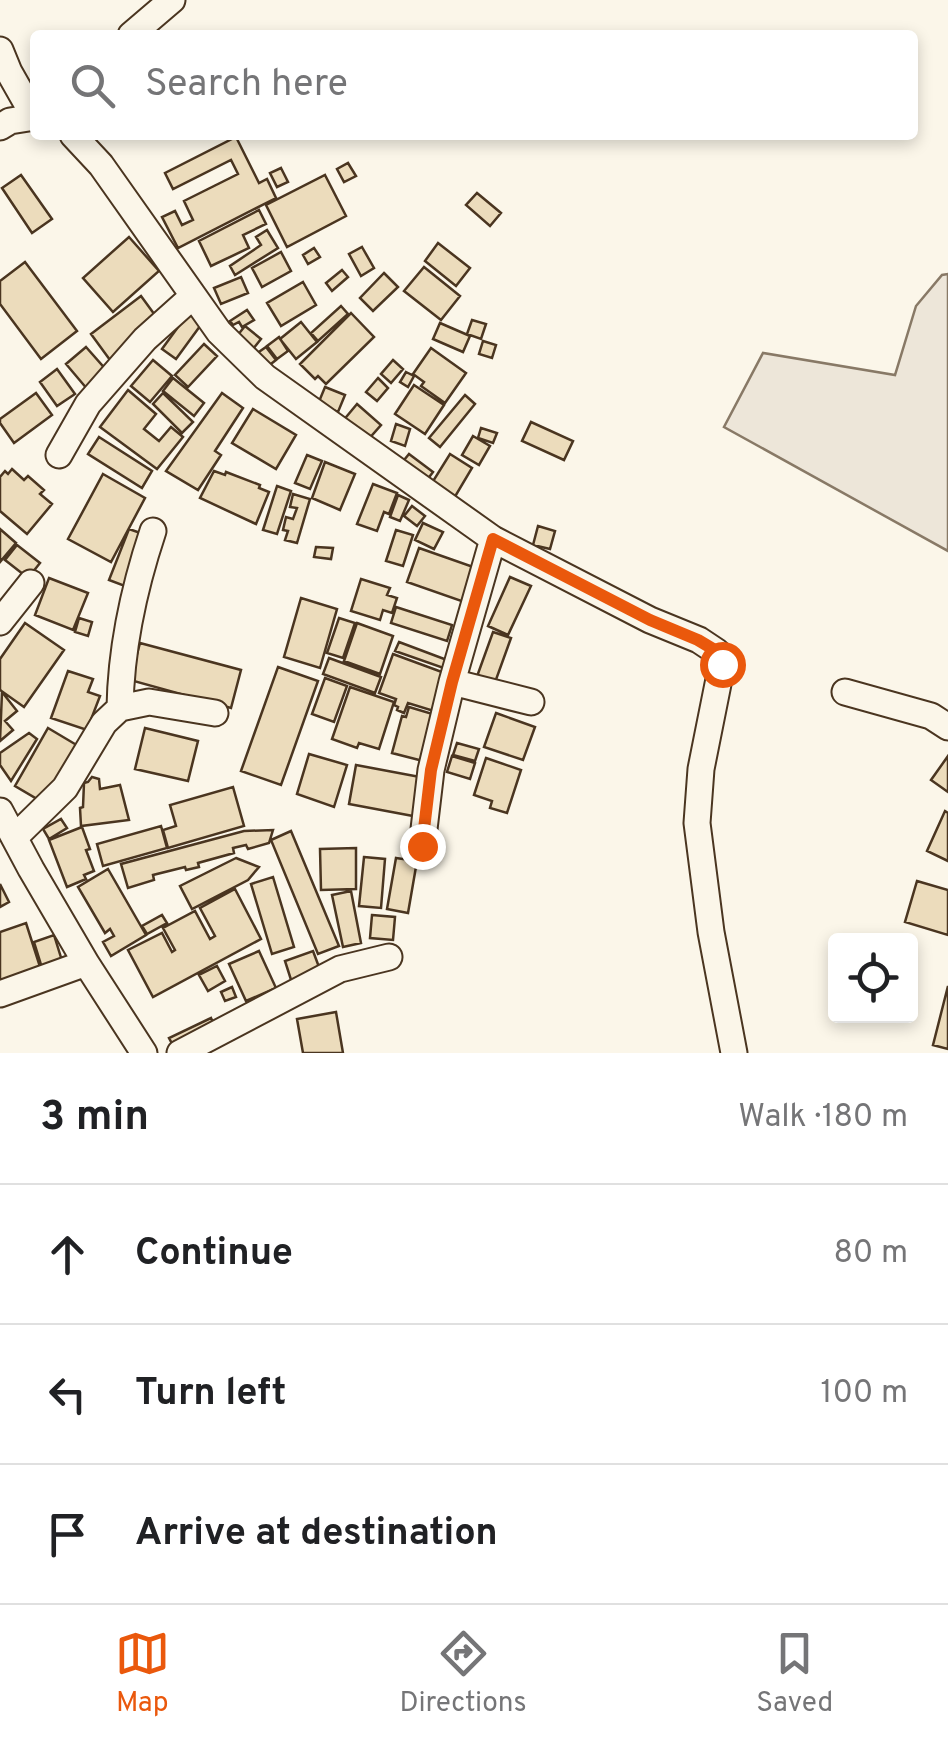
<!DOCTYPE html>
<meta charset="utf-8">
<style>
body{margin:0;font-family:Overpass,sans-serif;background:#f2f2f2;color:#202124}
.controls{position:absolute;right:30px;bottom:30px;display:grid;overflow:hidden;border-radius:10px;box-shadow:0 5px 15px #0003}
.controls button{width:90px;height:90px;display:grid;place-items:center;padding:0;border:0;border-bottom:2px solid #e0e0e0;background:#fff;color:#202124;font:50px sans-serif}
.stop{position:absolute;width:30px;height:30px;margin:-22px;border:8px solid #ea580c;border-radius:50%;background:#fff}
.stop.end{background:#ea580c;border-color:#fff;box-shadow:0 2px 10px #0008}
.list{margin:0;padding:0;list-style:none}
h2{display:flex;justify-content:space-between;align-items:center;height:130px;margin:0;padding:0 40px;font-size:42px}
h2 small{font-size:32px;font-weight:400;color:#757577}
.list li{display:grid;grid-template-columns:65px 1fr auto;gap:30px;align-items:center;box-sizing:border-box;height:140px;padding:0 40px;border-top:2px solid #e0e0e0}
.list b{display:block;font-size:38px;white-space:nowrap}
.list em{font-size:32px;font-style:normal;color:#757577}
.icon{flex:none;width:55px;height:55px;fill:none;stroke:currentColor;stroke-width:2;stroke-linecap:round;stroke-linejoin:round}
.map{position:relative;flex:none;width:948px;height:1053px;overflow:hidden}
.search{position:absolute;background:#fff;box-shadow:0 5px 15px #0003;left:30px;right:30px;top:30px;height:110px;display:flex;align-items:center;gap:25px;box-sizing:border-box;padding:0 35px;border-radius:10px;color:#757577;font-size:38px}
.sheet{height:550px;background:#fff}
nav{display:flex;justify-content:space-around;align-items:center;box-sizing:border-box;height:140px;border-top:2px solid #e0e0e0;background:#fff;font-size:28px;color:#757577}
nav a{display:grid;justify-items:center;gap:5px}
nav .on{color:#ea580c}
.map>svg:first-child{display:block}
</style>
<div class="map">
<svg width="948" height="1053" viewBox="0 0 948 1053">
<rect width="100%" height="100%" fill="#fbf6e9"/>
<path fill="#ede6d9" stroke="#887966" stroke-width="2.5" d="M 948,274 L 948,551 L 724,427 L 763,353 L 895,375 L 916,306 L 942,275 Z"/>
<path fill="#ecdcbc" stroke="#4a3520" stroke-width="2.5" d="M 236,137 L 259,183 L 267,179 L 276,198 L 178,248 L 162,217 L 175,211 L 182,225 L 193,220 L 184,201 L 238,174 L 231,160 L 173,189 L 165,173 Z
M 348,163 L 356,176 L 344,182 L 337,169 Z
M 281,168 L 288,182 L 277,187 L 270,173 Z
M 21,175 L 52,219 L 32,233 L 2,188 Z
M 325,175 L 346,216 L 287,247 L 266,205 Z
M 477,193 L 501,213 L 490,226 L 466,205 Z
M 259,210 L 266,224 L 243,235 L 249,248 L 211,266 L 199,241 Z
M 267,230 L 278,248 L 235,275 L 230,266 L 261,245 L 256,237 Z
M 129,237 L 159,271 L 113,312 L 83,278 Z
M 438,243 L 470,268 L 456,286 L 425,261 Z
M 362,247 L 374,268 L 361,276 L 349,254 Z
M 314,248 L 320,257 L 308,264 L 303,255 Z
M 281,252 L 291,271 L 262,287 L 252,268 Z
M 25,262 L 77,331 L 41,359 L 0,304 L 0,281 Z
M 424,267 L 460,296 L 441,320 L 404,291 Z
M 342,270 L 348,277 L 332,291 L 326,283 Z
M 384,273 L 398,287 L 373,311 L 360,298 Z
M 241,277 L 248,293 L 221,304 L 214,288 Z
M 303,282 L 316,305 L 281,326 L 267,303 Z
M 141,296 L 160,322 L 110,360 L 91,334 Z
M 341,306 L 348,314 L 318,341 L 311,333 Z
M 247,310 L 254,320 L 242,327 L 239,322 L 233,325 L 230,321 Z
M 189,312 L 203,322 L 176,359 L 162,349 Z
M 351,313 L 374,337 L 326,384 L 318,376 L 315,379 L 300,364 Z
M 472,320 L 486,324 L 481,339 L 467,334 Z
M 301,322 L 317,342 L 296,359 L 280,339 Z
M 440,323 L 470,336 L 463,352 L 433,339 Z
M 245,326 L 261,339 L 253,349 L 237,336 Z
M 279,337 L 288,351 L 277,359 L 267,346 Z
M 483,341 L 496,345 L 492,358 L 479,354 Z
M 204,344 L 217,356 L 188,387 L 175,375 Z
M 86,347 L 108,372 L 88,390 L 66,364 Z
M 266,347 L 276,360 L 267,367 L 256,354 Z
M 431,348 L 466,373 L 445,403 L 421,386 L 424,382 L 413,374 Z
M 153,360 L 172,376 L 150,402 L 131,386 Z
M 393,360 L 403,369 L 391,383 L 381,374 Z
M 57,369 L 75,394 L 57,406 L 40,382 Z
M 406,372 L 414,376 L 408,387 L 400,382 Z
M 173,378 L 204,403 L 194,416 L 163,391 Z
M 378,378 L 388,388 L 377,401 L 366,392 Z
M 414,385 L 444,405 L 425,434 L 395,414 Z
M 325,387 L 345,395 L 338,412 L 318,404 Z
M 128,390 L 156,414 L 144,429 L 159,441 L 171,427 L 183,437 L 157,469 L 100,427 Z
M 36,393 L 52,415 L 14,443 L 0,423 L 0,419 Z
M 163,393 L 193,422 L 182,433 L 153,404 Z
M 222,393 L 243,408 L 215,451 L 221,455 L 198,490 L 166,471 Z
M 465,395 L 475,404 L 440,447 L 429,438 Z
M 357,404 L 381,425 L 366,442 L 342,422 Z
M 253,409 L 296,435 L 276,469 L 232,443 Z
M 531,422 L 573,441 L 564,460 L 522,441 Z
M 396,424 L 410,429 L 405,446 L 391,441 Z
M 481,428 L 497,433 L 493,443 L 478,438 Z
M 473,436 L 490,446 L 479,465 L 462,455 Z
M 99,437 L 152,471 L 142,488 L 88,454 Z
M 409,454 L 433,472 L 424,484 L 400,465 Z
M 450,454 L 472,468 L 453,500 L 430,486 Z
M 307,455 L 322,461 L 310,489 L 295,483 Z
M 325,462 L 355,474 L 340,510 L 312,498 Z
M 12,469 L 24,480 L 28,476 L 44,490 L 40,494 L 52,504 L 27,534 L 0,511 L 0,477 L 5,471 L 8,474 Z
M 214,471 L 225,475 L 226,472 L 260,485 L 259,488 L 269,492 L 256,524 L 200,498 Z
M 103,474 L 145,498 L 111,562 L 68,539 Z
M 373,484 L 397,493 L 389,514 L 384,512 L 377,531 L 357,524 Z
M 277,486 L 291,491 L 277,534 L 263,530 Z
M 293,494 L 310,499 L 297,543 L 285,540 L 288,531 L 283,530 L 286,517 L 293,519 L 297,508 L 290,507 Z
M 398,495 L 409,500 L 400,521 L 390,517 Z
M 412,506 L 425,516 L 417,526 L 404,516 Z
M 423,523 L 443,532 L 434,549 L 415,540 Z
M 538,526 L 555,531 L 550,549 L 533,545 Z
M 0,529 L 16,543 L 0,562 Z
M 129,529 L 149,536 L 130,588 L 109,580 Z
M 396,530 L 413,535 L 403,566 L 386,561 Z
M 17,545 L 40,563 L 28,578 L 5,560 Z
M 316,547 L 333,548 L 331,559 L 314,557 Z
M 419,548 L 479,569 L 467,603 L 407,582 Z
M 510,577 L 531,586 L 508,635 L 488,626 Z
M 49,578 L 88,593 L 73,630 L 35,615 Z
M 361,579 L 390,588 L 387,595 L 397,598 L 392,613 L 383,610 L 380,620 L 351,611 Z
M 301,598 L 337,609 L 320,668 L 284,657 Z
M 396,607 L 452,625 L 447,641 L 391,623 Z
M 79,618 L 92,622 L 88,636 L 75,632 Z
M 339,618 L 355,623 L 343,658 L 327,653 Z
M 25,623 L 64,650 L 24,707 L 0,690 L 0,659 Z
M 357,623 L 393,636 L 380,674 L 344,661 Z
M 493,632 L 511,638 L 493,688 L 475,682 Z
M 399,642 L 455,663 L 452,671 L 395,651 Z
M 140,643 L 241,670 L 231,708 L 130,680 Z
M 393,654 L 450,675 L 437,712 L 408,703 L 404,713 L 397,710 L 398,707 L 394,705 L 396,699 L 379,693 Z
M 329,658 L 381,677 L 375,693 L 323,674 Z
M 278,667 L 318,681 L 281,785 L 241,771 Z
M 68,671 L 93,679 L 88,692 L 100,696 L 87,730 L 51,718 Z
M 325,678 L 347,686 L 334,722 L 312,714 Z
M 350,687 L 394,702 L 379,749 L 359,743 L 357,748 L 332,739 Z
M 2,692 L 17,711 L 5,721 L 13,730 L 0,741 Z
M 409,707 L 436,715 L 423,761 L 392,753 L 402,716 L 406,717 Z
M 496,713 L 535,727 L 523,760 L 484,747 Z
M 48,728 L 85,750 L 44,803 L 15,786 Z
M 145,728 L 198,741 L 188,781 L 135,769 Z
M 29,733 L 37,739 L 11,781 L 0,765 L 0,753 Z
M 457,743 L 479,749 L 475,761 L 453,755 Z
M 309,754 L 347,765 L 334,807 L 297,794 Z
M 452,756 L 475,763 L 470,779 L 447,772 Z
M 948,756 L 948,792 L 931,780 Z
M 486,758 L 521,770 L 507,813 L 490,808 L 492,801 L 474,795 Z
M 356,765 L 420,777 L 413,816 L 349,804 Z
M 92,777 L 99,779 L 100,789 L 120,785 L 129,820 L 81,826 L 80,808 L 83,807 L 84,783 L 88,782 Z
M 233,787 L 244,826 L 168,848 L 163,830 L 176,826 L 170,805 Z
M 945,811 L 948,813 L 948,861 L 927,851 Z
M 61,819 L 67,828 L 49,839 L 43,829 Z
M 161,826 L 167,848 L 103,866 L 97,844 Z
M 82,827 L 90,849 L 86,850 L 94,871 L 84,875 L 86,879 L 67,887 L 49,840 Z
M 273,830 L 269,843 L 248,849 L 246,845 L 233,848 L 234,853 L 198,863 L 199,867 L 186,870 L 185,867 L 153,875 L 154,880 L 128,888 L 121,864 L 244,831 Z
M 291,831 L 339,946 L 318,954 L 271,840 Z
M 356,848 L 356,889 L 321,890 L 320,849 Z
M 364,857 L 385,859 L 381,908 L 359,906 Z
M 236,858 L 259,867 L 248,880 L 192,909 L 180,886 Z
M 396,858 L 417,861 L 408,913 L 387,909 Z
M 108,869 L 146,935 L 111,956 L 103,942 L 114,936 L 110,929 L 105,933 L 78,887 Z
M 273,877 L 294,947 L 272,954 L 251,884 Z
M 917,881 L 948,890 L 948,935 L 905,922 Z
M 0,884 L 9,902 L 0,907 Z
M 235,889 L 261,939 L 153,997 L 128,950 L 162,933 L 172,952 L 175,950 L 163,928 L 195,911 L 210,939 L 215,936 L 200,908 Z
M 351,891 L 361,943 L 343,947 L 332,895 Z
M 162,915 L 167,923 L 147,934 L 142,926 Z
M 372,915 L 395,917 L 393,940 L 370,938 Z
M 26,923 L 42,973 L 0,988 L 0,932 Z
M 54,935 L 63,964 L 43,971 L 34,942 Z
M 259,951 L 276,988 L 246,1001 L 229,964 Z
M 313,951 L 322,975 L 293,986 L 285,961 Z
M 217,966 L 225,981 L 208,991 L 199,975 Z
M 948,986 L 948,1049 L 933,1045 Z
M 232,987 L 236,997 L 225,1001 L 221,992 Z
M 336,1012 L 343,1053 L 303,1053 L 297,1019 Z
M 211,1018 L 216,1029 L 175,1049 L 169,1038 Z"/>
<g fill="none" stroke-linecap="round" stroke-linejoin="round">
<defs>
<path id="minor" d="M 131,35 L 172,0
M 0,50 L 9,72 L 34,116
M 0,127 L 10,121 L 35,117
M 73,135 L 101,165 L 219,332 L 265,377 L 493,539 L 650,620 L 699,640 L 717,652 L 722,664 L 701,769 L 697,823 L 711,932 L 734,1053
M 59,455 L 88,404 L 145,339 L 193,296
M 0,622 L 31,583
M 452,682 L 531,702
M 845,692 L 931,716 L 948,727
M 120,708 C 121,647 134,588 153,531
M 0,811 L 31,869 L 86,963 L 144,1053
M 15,837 L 65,788 L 104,723 L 120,708 L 149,702 L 215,713
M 422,846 L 431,770 L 452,682 L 493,539
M 0,994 L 86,963
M 180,1053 L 340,969 L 389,957"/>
</defs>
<use href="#minor" stroke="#4a3520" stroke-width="29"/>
<use href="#minor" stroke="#fbf6e9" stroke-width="25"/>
</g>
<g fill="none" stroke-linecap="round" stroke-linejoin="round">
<path stroke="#ea580c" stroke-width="12" d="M 422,846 L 431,770 L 452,682 L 493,539 L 650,620 L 698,640 L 718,652 L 722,664"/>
</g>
</svg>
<div class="controls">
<button><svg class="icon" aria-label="locate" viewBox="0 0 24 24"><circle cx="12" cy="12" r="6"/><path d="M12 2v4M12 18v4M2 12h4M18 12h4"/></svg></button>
</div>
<div class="stop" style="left:722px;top:664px"></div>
<div class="stop end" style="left:422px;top:846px"></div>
<div class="search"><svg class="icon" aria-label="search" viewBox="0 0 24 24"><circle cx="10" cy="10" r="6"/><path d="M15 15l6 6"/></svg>Search here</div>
</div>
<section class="sheet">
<h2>3 min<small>Walk · 180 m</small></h2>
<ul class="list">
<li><svg class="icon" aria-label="ahead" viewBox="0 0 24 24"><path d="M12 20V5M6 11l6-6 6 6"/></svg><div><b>Continue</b></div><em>80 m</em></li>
<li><svg class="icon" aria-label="left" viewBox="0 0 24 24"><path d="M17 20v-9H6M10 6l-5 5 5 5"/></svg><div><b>Turn left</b></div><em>100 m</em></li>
<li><svg class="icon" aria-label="arrive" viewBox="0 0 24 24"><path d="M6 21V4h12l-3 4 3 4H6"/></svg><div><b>Arrive at destination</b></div></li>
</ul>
</section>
<nav>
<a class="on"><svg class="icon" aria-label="map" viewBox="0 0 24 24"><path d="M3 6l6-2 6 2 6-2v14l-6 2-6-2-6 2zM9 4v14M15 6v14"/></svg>Map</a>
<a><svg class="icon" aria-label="directions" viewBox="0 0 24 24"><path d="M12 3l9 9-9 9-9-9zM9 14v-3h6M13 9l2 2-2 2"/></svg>Directions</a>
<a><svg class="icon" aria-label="saved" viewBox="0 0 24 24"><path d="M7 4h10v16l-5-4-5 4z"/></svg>Saved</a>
</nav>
